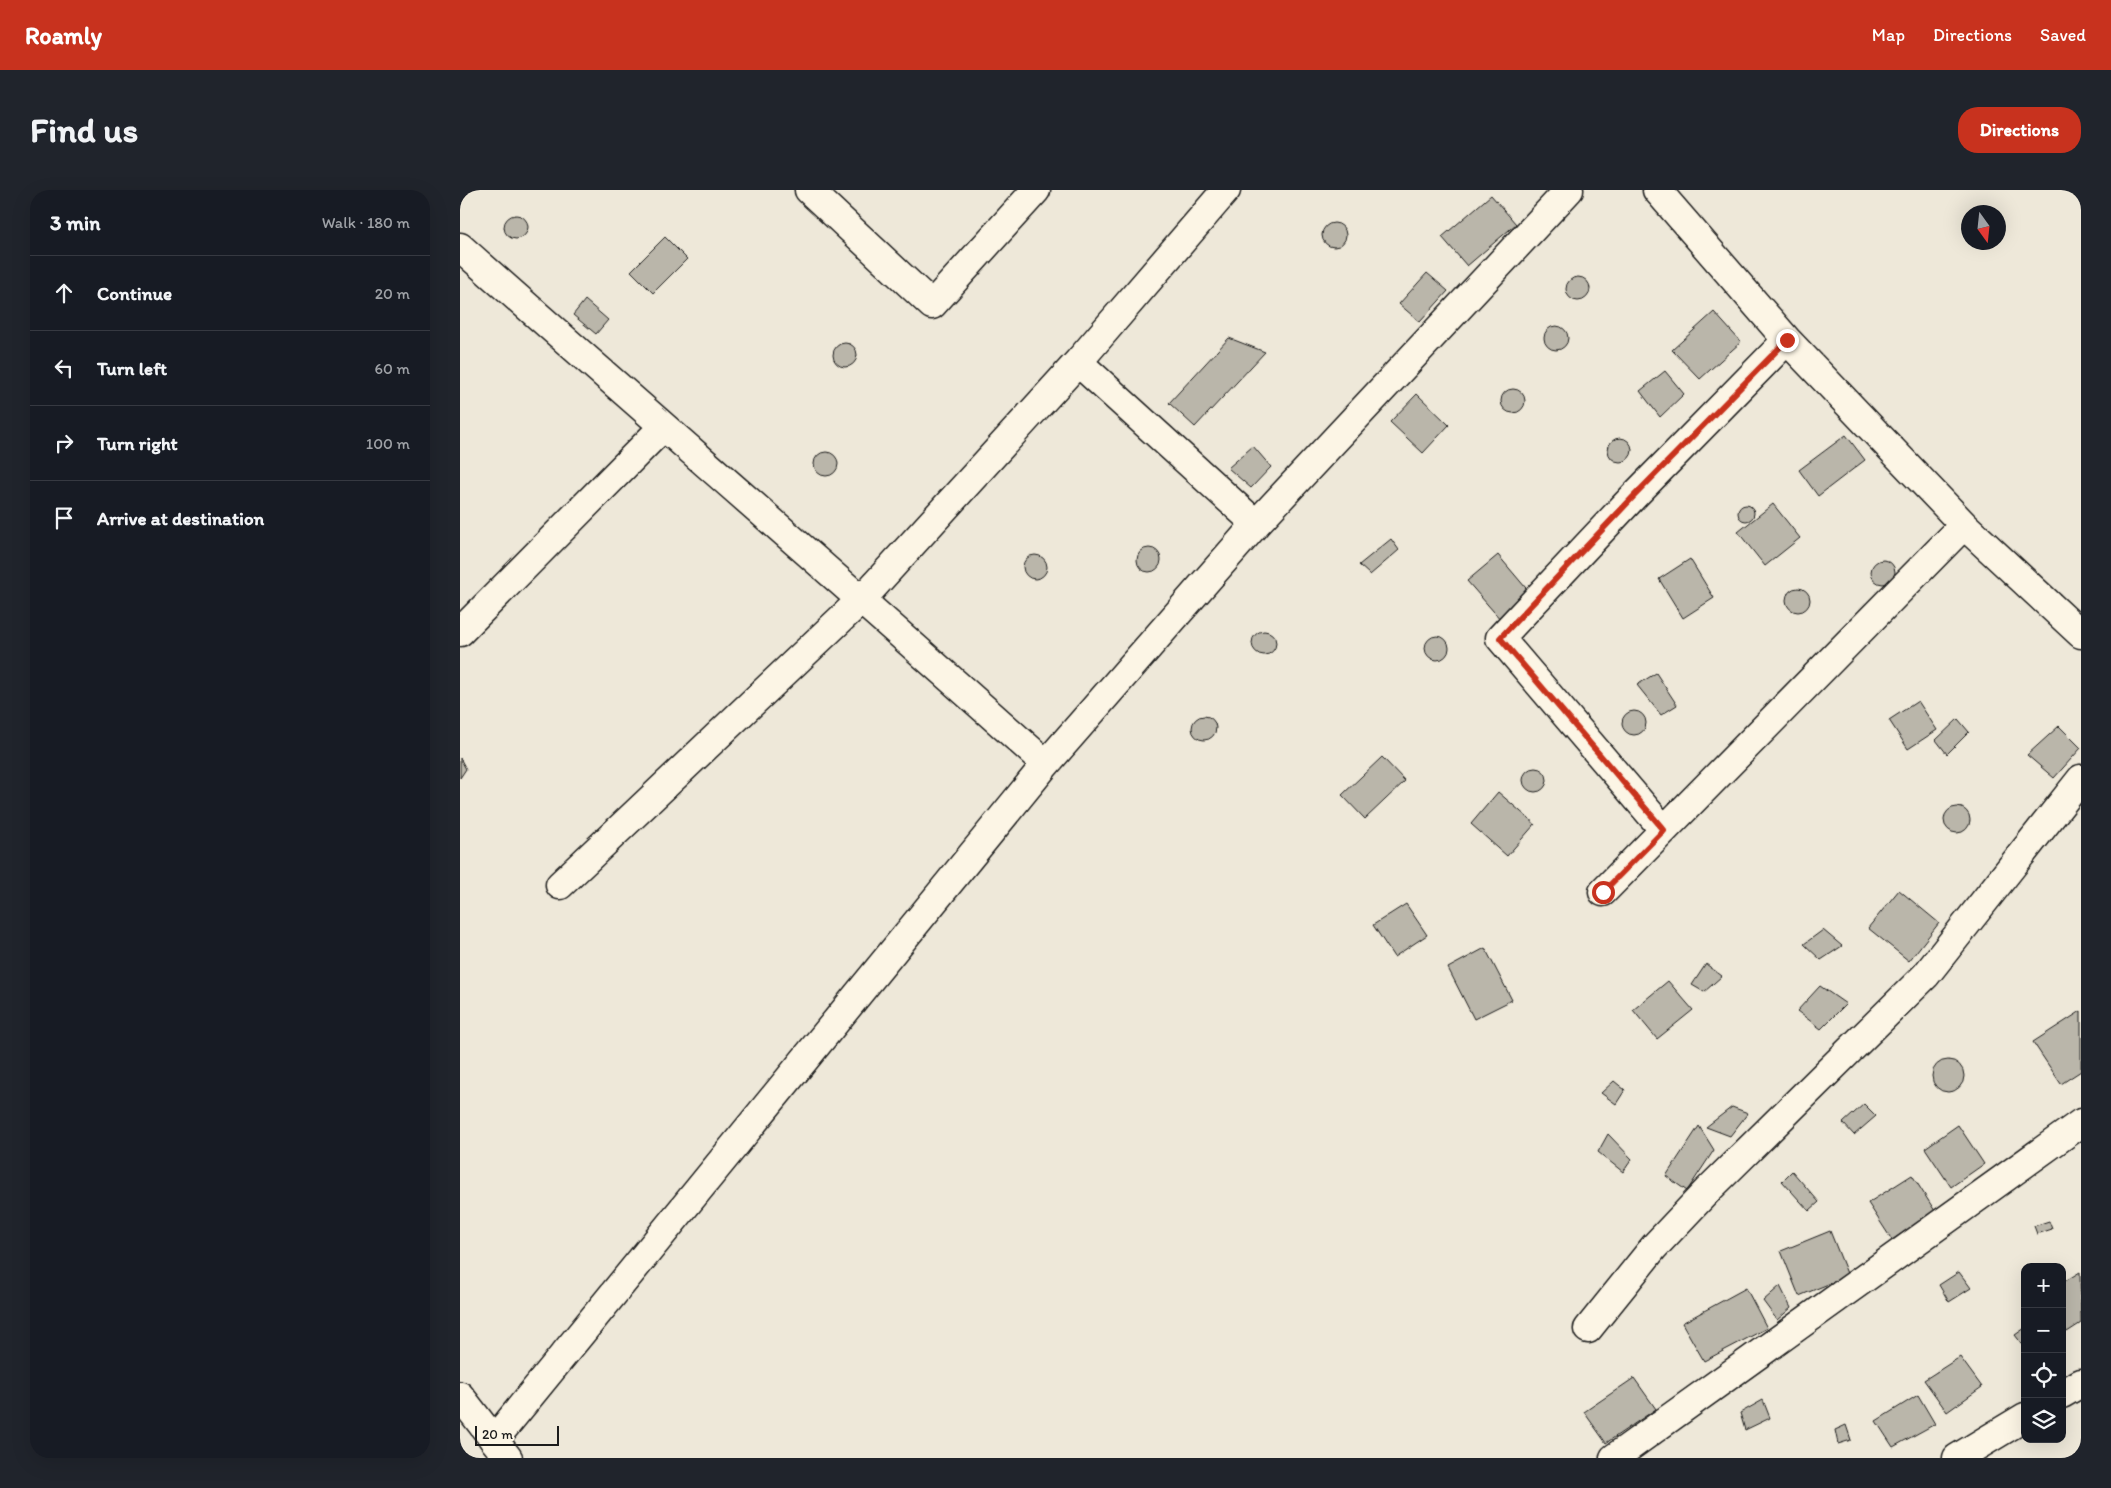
<!DOCTYPE html>
<meta charset="utf-8">
<style>
body{margin:0;font-family:Itim,sans-serif;background:#20242c;color:#f1f3f6}
.controls{position:absolute;right:15px;bottom:15px;display:grid;overflow:hidden;border-radius:10px;box-shadow:0 5px 20px #0002}
.controls button{width:45px;height:45px;display:grid;place-items:center;padding:0;border:0;border-bottom:1px solid #363941;background:#171b24;color:#f1f3f6;font:25px sans-serif}
.compass{position:absolute;left:1501px;top:15px;width:45px;height:45px;border-radius:50%;background:#171b24;box-shadow:0 5px 20px #0002;rotate:165deg}
.scale{position:absolute;left:15px;bottom:12px;width:84px;box-sizing:border-box;padding-left:5px;border:2px solid #1c1c1c;border-top:0;font-size:14px;line-height:18px;white-space:nowrap;color:#1c1c1c;-webkit-text-stroke:4px #fcf5e5;paint-order:stroke}
.stop{position:absolute;width:15px;height:15px;margin:-11px;border:4px solid #c8321e;border-radius:50%;background:#fff}
.stop.end{background:#c8321e;border-color:#fff;box-shadow:0 1px 5px #0008}
.list{margin:0;padding:0;list-style:none}
h2{display:flex;justify-content:space-between;align-items:center;height:65px;margin:0;padding:0 20px;font-size:21px}
h2 small{font-size:16px;font-weight:400;color:#9ea1a6}
.list li{display:grid;grid-template-columns:32px 1fr auto;gap:15px;align-items:center;box-sizing:border-box;height:75px;padding:0 20px;border-top:1px solid #363941}
.list b{display:block;font-size:19px;white-space:nowrap}
.list em{font-size:16px;font-style:normal;color:#9ea1a6}
.icon{flex:none;width:28px;height:28px;fill:none;stroke:currentColor;stroke-width:2;stroke-linecap:round;stroke-linejoin:round}
.map{position:relative;flex:none;width:1621px;height:1268px;overflow:hidden;border-radius:20px}
header{display:flex;align-items:center;gap:30px;box-sizing:border-box;height:70px;padding:0 25px;background:#c8321e;color:#fff}
header strong{font-size:24px}
nav{display:flex;gap:28px;margin-inline-start:auto;font-size:18px}
.intro{display:flex;align-items:center;justify-content:space-between;box-sizing:border-box;height:120px;padding:0 30px}
h1{margin:0;font-size:35px}
.button{padding:12px 22px;border-radius:20px;background:#c8321e;color:#fff;font-size:18px;font-weight:700}
main{display:flex;gap:30px;padding:0 30px}
aside{flex:1;background:#171b24;border-radius:20px;box-shadow:0 5px 20px #0002}
.map>svg:first-child{display:block}
</style>
<header>
<strong>Roamly</strong>
<nav><a>Map</a><a>Directions</a><a>Saved</a></nav>
</header>
<div class="intro"><h1>Find us</h1><a class="button">Directions</a></div>
<main>
<aside>
<h2>3 min<small>Walk · 180 m</small></h2>
<ul class="list">
<li><svg class="icon" aria-label="ahead" viewBox="0 0 24 24"><path d="M12 20V5M6 11l6-6 6 6"/></svg><div><b>Continue</b></div><em>20 m</em></li>
<li><svg class="icon" aria-label="left" viewBox="0 0 24 24"><path d="M17 20v-9H6M10 6l-5 5 5 5"/></svg><div><b>Turn left</b></div><em>60 m</em></li>
<li><svg class="icon" aria-label="right" viewBox="0 0 24 24"><path d="M7 20v-9h11M14 6l5 5-5 5"/></svg><div><b>Turn right</b></div><em>100 m</em></li>
<li><svg class="icon" aria-label="arrive" viewBox="0 0 24 24"><path d="M6 21V4h12l-3 4 3 4H6"/></svg><div><b>Arrive at destination</b></div></li>
</ul>
</aside>
<div class="map">
<svg width="1621" height="1268" viewBox="0 0 1621 1268">
<rect width="100%" height="100%" fill="#eee8d9"/>
<filter id="ink" filterUnits="userSpaceOnUse"><feTurbulence type="fractalNoise" baseFrequency=".02" numOctaves="2"/><feDisplacementMap in="SourceGraphic" scale="10" xChannelSelector="R" yChannelSelector="G"/><feConvolveMatrix kernelMatrix="1 2 1 2 8 2 1 2 1" color-interpolation-filters="sRGB"/></filter>
<g filter="url(#ink)">
<path fill="#bab6aa" stroke="#1c1c1c" d="M 1031,5 L 1056,34 L 1007,76 L 982,47 Z
M44 37a12 12 0 1 1 24 0a12 12 0 1 1-24 0Z
M862 45a12 12 0 1 1 24 0a12 12 0 1 1-24 0Z
M 205,47 L 227,69 L 193,103 L 171,81 Z
M 967,83 L 988,101 L 960,132 L 939,114 Z
M1106 99a12 12 0 1 1 24 0a12 12 0 1 1-24 0Z
M 125,110 L 148,130 L 136,144 L 113,125 Z
M 1254,122 L 1281,152 L 1240,189 L 1212,160 Z
M1084 148a12 12 0 1 1 24 0a12 12 0 1 1-24 0Z
M 769,148 L 805,162 L 735,237 L 709,213 Z
M373 165a12 12 0 1 1 24 0a12 12 0 1 1-24 0Z
M 1205,181 L 1224,204 L 1200,227 L 1180,201 Z
M1041 211a12 12 0 1 1 24 0a12 12 0 1 1-24 0Z
M 957,204 L 989,235 L 963,263 L 930,232 Z
M 1386,245 L 1405,270 L 1358,306 L 1339,280 Z
M1148 260a12 12 0 1 1 24 0a12 12 0 1 1-24 0Z
M 793,256 L 811,277 L 791,298 L 768,278 Z
M354 274a12 12 0 1 1 24 0a12 12 0 1 1-24 0Z
M 1313,314 L 1340,348 L 1305,376 L 1278,342 Z
M1278 323a8 8 0 1 1 16 0a8 8 0 1 1-16 0Z
M 931,349 L 939,360 L 910,385 L 899,375 Z
M677 370a12 12 0 1 1 24 0a12 12 0 1 1-24 0Z
M 1038,365 L 1071,404 L 1041,430 L 1007,391 Z
M563 377a12 12 0 1 1 24 0a12 12 0 1 1-24 0Z
M 1230,369 L 1254,408 L 1223,428 L 1199,389 Z
M1411 382a12 12 0 1 1 24 0a12 12 0 1 1-24 0Z
M1326 410a12 12 0 1 1 24 0a12 12 0 1 1-24 0Z
M792 453a12 12 0 1 1 24 0a12 12 0 1 1-24 0Z
M965 458a12 12 0 1 1 24 0a12 12 0 1 1-24 0Z
M 1196,483 L 1217,515 L 1201,525 L 1177,495 Z
M 1458,511 L 1477,540 L 1448,559 L 1429,530 Z
M1162 533a12 12 0 1 1 24 0a12 12 0 1 1-24 0Z
M732 538a12 12 0 1 1 24 0a12 12 0 1 1-24 0Z
M 1498,529 L 1509,542 L 1487,564 L 1476,550 Z
M 1599,536 L 1621,558 L 1594,588 L 1567,565 Z
M 922,567 L 945,591 L 905,629 L 882,605 Z
M 0,568 L 6,579 L 0,588 Z
M1063 590a12 12 0 1 1 24 0a12 12 0 1 1-24 0Z
M 1038,602 L 1075,634 L 1047,666 L 1011,634 Z
M1484 630a13 13 0 1 1 26 0a13 13 0 1 1-26 0Z
M 1439,700 L 1479,733 L 1449,771 L 1408,738 Z
M 946,714 L 967,745 L 934,767 L 913,735 Z
M 1363,740 L 1382,756 L 1361,770 L 1344,754 Z
M 1025,758 L 1052,810 L 1014,829 L 988,778 Z
M 1246,774 L 1262,786 L 1244,802 L 1232,795 Z
M 1208,791 L 1233,820 L 1197,849 L 1173,820 Z
M 1360,796 L 1386,814 L 1361,839 L 1337,821 Z
M 1621,821 L 1621,881 L 1601,894 L 1573,852 Z
M1472 886a16 16 0 1 1 32 0a16 16 0 1 1-32 0Z
M 1154,891 L 1165,900 L 1156,914 L 1141,903 Z
M 1404,914 L 1416,926 L 1394,945 L 1383,933 Z
M 1272,917 L 1288,923 L 1270,946 L 1246,937 Z
M 1498,935 L 1524,974 L 1491,997 L 1465,958 Z
M 1239,936 L 1254,960 L 1227,1001 L 1206,986 Z
M 1148,944 L 1172,969 L 1163,982 L 1138,962 Z
M 1332,981 L 1359,1012 L 1349,1021 L 1322,991 Z
M 1452,985 L 1475,1021 L 1432,1050 L 1408,1013 Z
M 1589,1031 L 1592,1039 L 1577,1044 L 1574,1036 Z
M 1370,1041 L 1388,1086 L 1339,1106 L 1321,1061 Z
M 1499,1082 L 1511,1098 L 1489,1112 L 1479,1095 Z
M 1620,1082 L 1621,1133 L 1607,1142 L 1602,1133 L 1602,1093 Z
M 1320,1096 L 1331,1118 L 1317,1130 L 1303,1111 Z
M 1286,1098 L 1307,1138 L 1244,1171 L 1222,1133 Z
M 1565,1138 L 1565,1158 L 1555,1145 Z
M 1500,1167 L 1522,1197 L 1487,1222 L 1464,1190 Z
M 1174,1188 L 1196,1219 L 1146,1253 L 1124,1222 Z
M 1458,1205 L 1475,1234 L 1433,1257 L 1416,1231 Z
M 1303,1210 L 1310,1228 L 1285,1240 L 1280,1223 Z
M 1386,1235 L 1391,1250 L 1378,1254 L 1375,1240 Z"/>
<g fill="none" stroke-linecap="round" stroke-linejoin="round">
<defs>
<path id="minor" d="M 349,0 L 472,115 L 576,0
M 1197,0 L 1327,150 L 1504,335 L 1621,444
M 0,57 C 195,230 392,400 586,574
M 618,172 L 796,334
M 0,442 L 203,237
M 1204,640 L 1040,448 L 1174,306 L 1327,150
M 100,695 L 402,409 L 618,172 L 766,0
M 1143,702 L 1504,335
M 1128,1139 L 1194,1057 L 1248,1000 L 1466,785 L 1621,589
M 1602,1204 L 1621,1193
M 34,1250 L 586,574 L 796,334 L 1109,0
M 1154,1268 L 1621,933
M 1497,1268 L 1565,1227"/>
<path id="tertiary" d="M 0,1206 L 48,1268"/>
</defs>
<use href="#minor" stroke="#1c1c1c" stroke-width="31"/>
<use href="#tertiary" stroke="#1c1c1c" stroke-width="31"/>
<use href="#minor" stroke="#fcf5e5" stroke-width="28"/>
<use href="#tertiary" stroke="#fcf5e5" stroke-width="28"/>
</g>
</g>
<g fill="none" stroke-linecap="round" stroke-linejoin="round" filter="url(#ink)">
<path stroke="#c8321e" stroke-width="6" d="M 1143,702 L 1204,640 L 1040,448 L 1174,306 L 1327,150"/>
</g>
</svg>
<div class="controls">
<button>+</button>
<button>−</button>
<button><svg class="icon" aria-label="locate" viewBox="0 0 24 24"><circle cx="12" cy="12" r="6"/><path d="M12 2v4M12 18v4M2 12h4M18 12h4"/></svg></button>
<button><svg class="icon" aria-label="layers" viewBox="0 0 24 24"><path d="M12 4l9 5-9 5-9-5zM3 14l9 5 9-5"/></svg></button>
</div>
<svg class="compass" viewBox="-18 -18 36 36"><path d="M0-13l5 13h-10z" fill="#e53935"/><path d="M0 13l5-13h-10z" fill="#9ea1a6"/></svg>
<div class="scale">20 m</div>
<div class="stop" style="left:1143px;top:702px"></div>
<div class="stop end" style="left:1327px;top:150px"></div>
</div>
</main>
